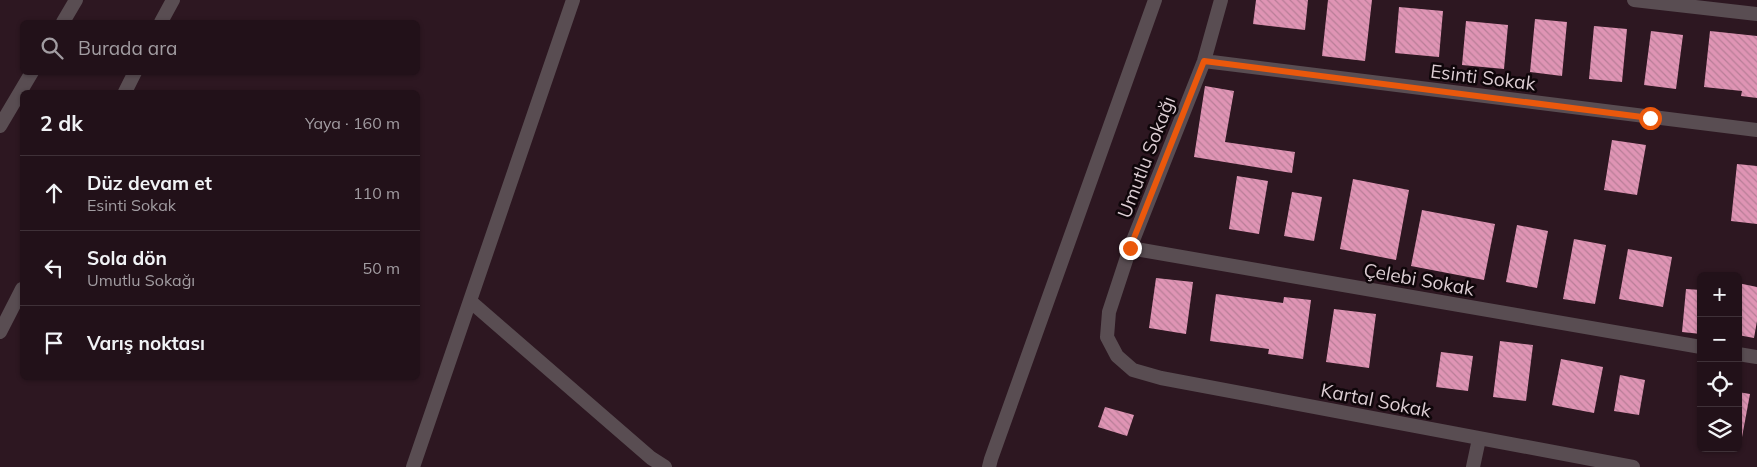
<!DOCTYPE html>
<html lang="tr">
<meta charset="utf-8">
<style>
body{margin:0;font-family:Mulish,sans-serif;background:#2e1f26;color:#f1f3f6}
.controls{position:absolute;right:15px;bottom:15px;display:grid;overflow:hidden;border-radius:8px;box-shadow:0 1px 4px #0004}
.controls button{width:45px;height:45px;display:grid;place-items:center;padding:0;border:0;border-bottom:1px solid #3f3138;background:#221119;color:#f1f3f6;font:25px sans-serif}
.stop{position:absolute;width:15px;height:15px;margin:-11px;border:4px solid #ea580c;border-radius:50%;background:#fff}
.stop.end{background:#ea580c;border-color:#fff;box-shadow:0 1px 5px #0008}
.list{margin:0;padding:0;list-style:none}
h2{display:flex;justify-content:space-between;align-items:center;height:65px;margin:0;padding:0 20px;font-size:21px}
h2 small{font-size:16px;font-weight:400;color:#a29da2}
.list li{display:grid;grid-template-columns:32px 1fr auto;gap:15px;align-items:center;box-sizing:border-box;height:75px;padding:0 20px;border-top:1px solid #3f3138}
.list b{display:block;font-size:19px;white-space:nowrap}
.list p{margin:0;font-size:16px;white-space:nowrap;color:#a29da2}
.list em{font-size:16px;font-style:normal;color:#a29da2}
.icon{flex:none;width:28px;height:28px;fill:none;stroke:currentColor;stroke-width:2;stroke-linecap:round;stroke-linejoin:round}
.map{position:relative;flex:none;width:1757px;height:467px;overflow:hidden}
.search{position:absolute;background:#221119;box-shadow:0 1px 4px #0004;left:20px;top:20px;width:400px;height:55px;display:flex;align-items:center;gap:12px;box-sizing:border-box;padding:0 18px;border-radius:8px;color:#a29da2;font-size:19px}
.panel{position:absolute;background:#221119;box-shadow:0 1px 4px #0004;left:20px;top:90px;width:400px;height:290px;border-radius:8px}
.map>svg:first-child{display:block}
</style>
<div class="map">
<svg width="1757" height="467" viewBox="0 0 1757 467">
<defs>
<pattern id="building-back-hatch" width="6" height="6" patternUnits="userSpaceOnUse" patternTransform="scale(1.25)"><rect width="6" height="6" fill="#df94b4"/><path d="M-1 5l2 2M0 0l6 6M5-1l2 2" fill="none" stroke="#b87e97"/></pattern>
</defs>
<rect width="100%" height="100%" fill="#2d1721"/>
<path fill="url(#building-back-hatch)" d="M 1256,0 L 1308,0 L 1305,30 L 1253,24 Z
M 1328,0 L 1372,0 L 1365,61 L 1322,56 Z
M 1399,7 L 1443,11 L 1439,57 L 1395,53 Z
M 1535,19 L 1567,22 L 1562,76 L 1530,72 Z
M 1466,21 L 1508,25 L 1504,69 L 1462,65 Z
M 1594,26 L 1627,29 L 1622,82 L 1589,79 Z
M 1651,31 L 1683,35 L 1676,89 L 1644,85 Z
M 1710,31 L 1757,36 L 1757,98 L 1741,96 L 1742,91 L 1704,87 Z
M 1205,86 L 1234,91 L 1225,142 L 1295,152 L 1292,173 L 1194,157 Z
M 1612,140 L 1646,145 L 1637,195 L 1604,190 Z
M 1737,164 L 1757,166 L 1757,224 L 1731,221 Z
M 1237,176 L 1268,181 L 1259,234 L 1229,229 Z
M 1353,179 L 1409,190 L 1396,260 L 1340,249 Z
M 1292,192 L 1322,197 L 1314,241 L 1284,236 Z
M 1422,210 L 1495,224 L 1484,280 L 1411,266 Z
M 1517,225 L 1548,231 L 1537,288 L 1506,282 Z
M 1574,239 L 1606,245 L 1595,304 L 1563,299 Z
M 1628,249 L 1672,257 L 1663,307 L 1619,299 Z
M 1156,278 L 1193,282 L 1186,334 L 1149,328 Z
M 1738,283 L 1757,287 L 1757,321 L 1754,338 L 1738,335 Z
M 1686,289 L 1701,290 L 1701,334 L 1682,332 Z
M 1216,294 L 1283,303 L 1284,297 L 1311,300 L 1303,359 L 1268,354 L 1269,349 L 1210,341 Z
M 1334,309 L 1376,314 L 1369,368 L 1326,362 Z
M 1500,341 L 1533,345 L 1526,401 L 1493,397 Z
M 1441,352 L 1473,356 L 1468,391 L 1436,387 Z
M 1561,359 L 1603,367 L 1594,413 L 1552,405 Z
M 1620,375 L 1645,380 L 1639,415 L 1614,411 Z
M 1738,392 L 1750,394 L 1740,448 L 1738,448 Z
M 1105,407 L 1134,415 L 1127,436 L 1098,427 Z"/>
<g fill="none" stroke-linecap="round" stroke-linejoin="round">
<path stroke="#594d52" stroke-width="14" d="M 1221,0 L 1204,61 L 1130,248 L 1109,312 L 1107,337 L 1117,356 L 1133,370 L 1161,378 L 1633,467
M 1634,0 L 1757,14
M 63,22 L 76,0
M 161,22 L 173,0
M 1204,61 L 1757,130
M 125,92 L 135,72
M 0,126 L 32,72
M 1130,248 L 1701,347
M 470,301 L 651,458 L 665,467
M 0,332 L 22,289
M 1738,354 L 1757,357
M 413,467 L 573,0
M 989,467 L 991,459 L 1155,0
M 1473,467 L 1479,439"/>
</g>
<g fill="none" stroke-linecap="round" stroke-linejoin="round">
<path stroke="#ea580c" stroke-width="6" d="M 1130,248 L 1204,61 L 1650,118"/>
</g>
<g text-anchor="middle" stroke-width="5" stroke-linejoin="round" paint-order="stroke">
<g font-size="19" fill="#dccdd3" stroke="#0f060a">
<text transform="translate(1483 77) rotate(7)" y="7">Esinti Sokak</text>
<text transform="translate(1146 157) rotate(-69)" y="7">Umutlu Sokağı</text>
<text transform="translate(1419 279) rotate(10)" y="7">Çelebi Sokak</text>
<text transform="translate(1376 400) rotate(11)" y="7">Kartal Sokak</text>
</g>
</g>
</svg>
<div class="controls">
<button>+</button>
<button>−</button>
<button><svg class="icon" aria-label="locate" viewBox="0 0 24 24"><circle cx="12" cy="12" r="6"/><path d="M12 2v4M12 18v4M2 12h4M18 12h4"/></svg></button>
<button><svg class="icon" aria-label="layers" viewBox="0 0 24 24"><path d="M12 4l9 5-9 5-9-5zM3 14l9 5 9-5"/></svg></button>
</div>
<div class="stop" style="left:1650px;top:118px"></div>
<div class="stop end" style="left:1130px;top:248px"></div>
<div class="search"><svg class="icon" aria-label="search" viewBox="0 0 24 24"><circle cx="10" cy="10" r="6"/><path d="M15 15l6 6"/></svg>Burada ara</div>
<section class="panel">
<h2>2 dk<small>Yaya · 160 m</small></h2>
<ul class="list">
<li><svg class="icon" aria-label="ahead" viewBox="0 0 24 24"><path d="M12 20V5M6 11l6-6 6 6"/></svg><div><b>Düz devam et</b><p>Esinti Sokak</p></div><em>110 m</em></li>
<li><svg class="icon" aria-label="left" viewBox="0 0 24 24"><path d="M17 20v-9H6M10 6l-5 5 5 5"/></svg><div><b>Sola dön</b><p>Umutlu Sokağı</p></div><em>50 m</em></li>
<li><svg class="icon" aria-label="arrive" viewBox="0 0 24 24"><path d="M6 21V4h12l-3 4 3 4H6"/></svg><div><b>Varış noktası</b></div></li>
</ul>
</section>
</div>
